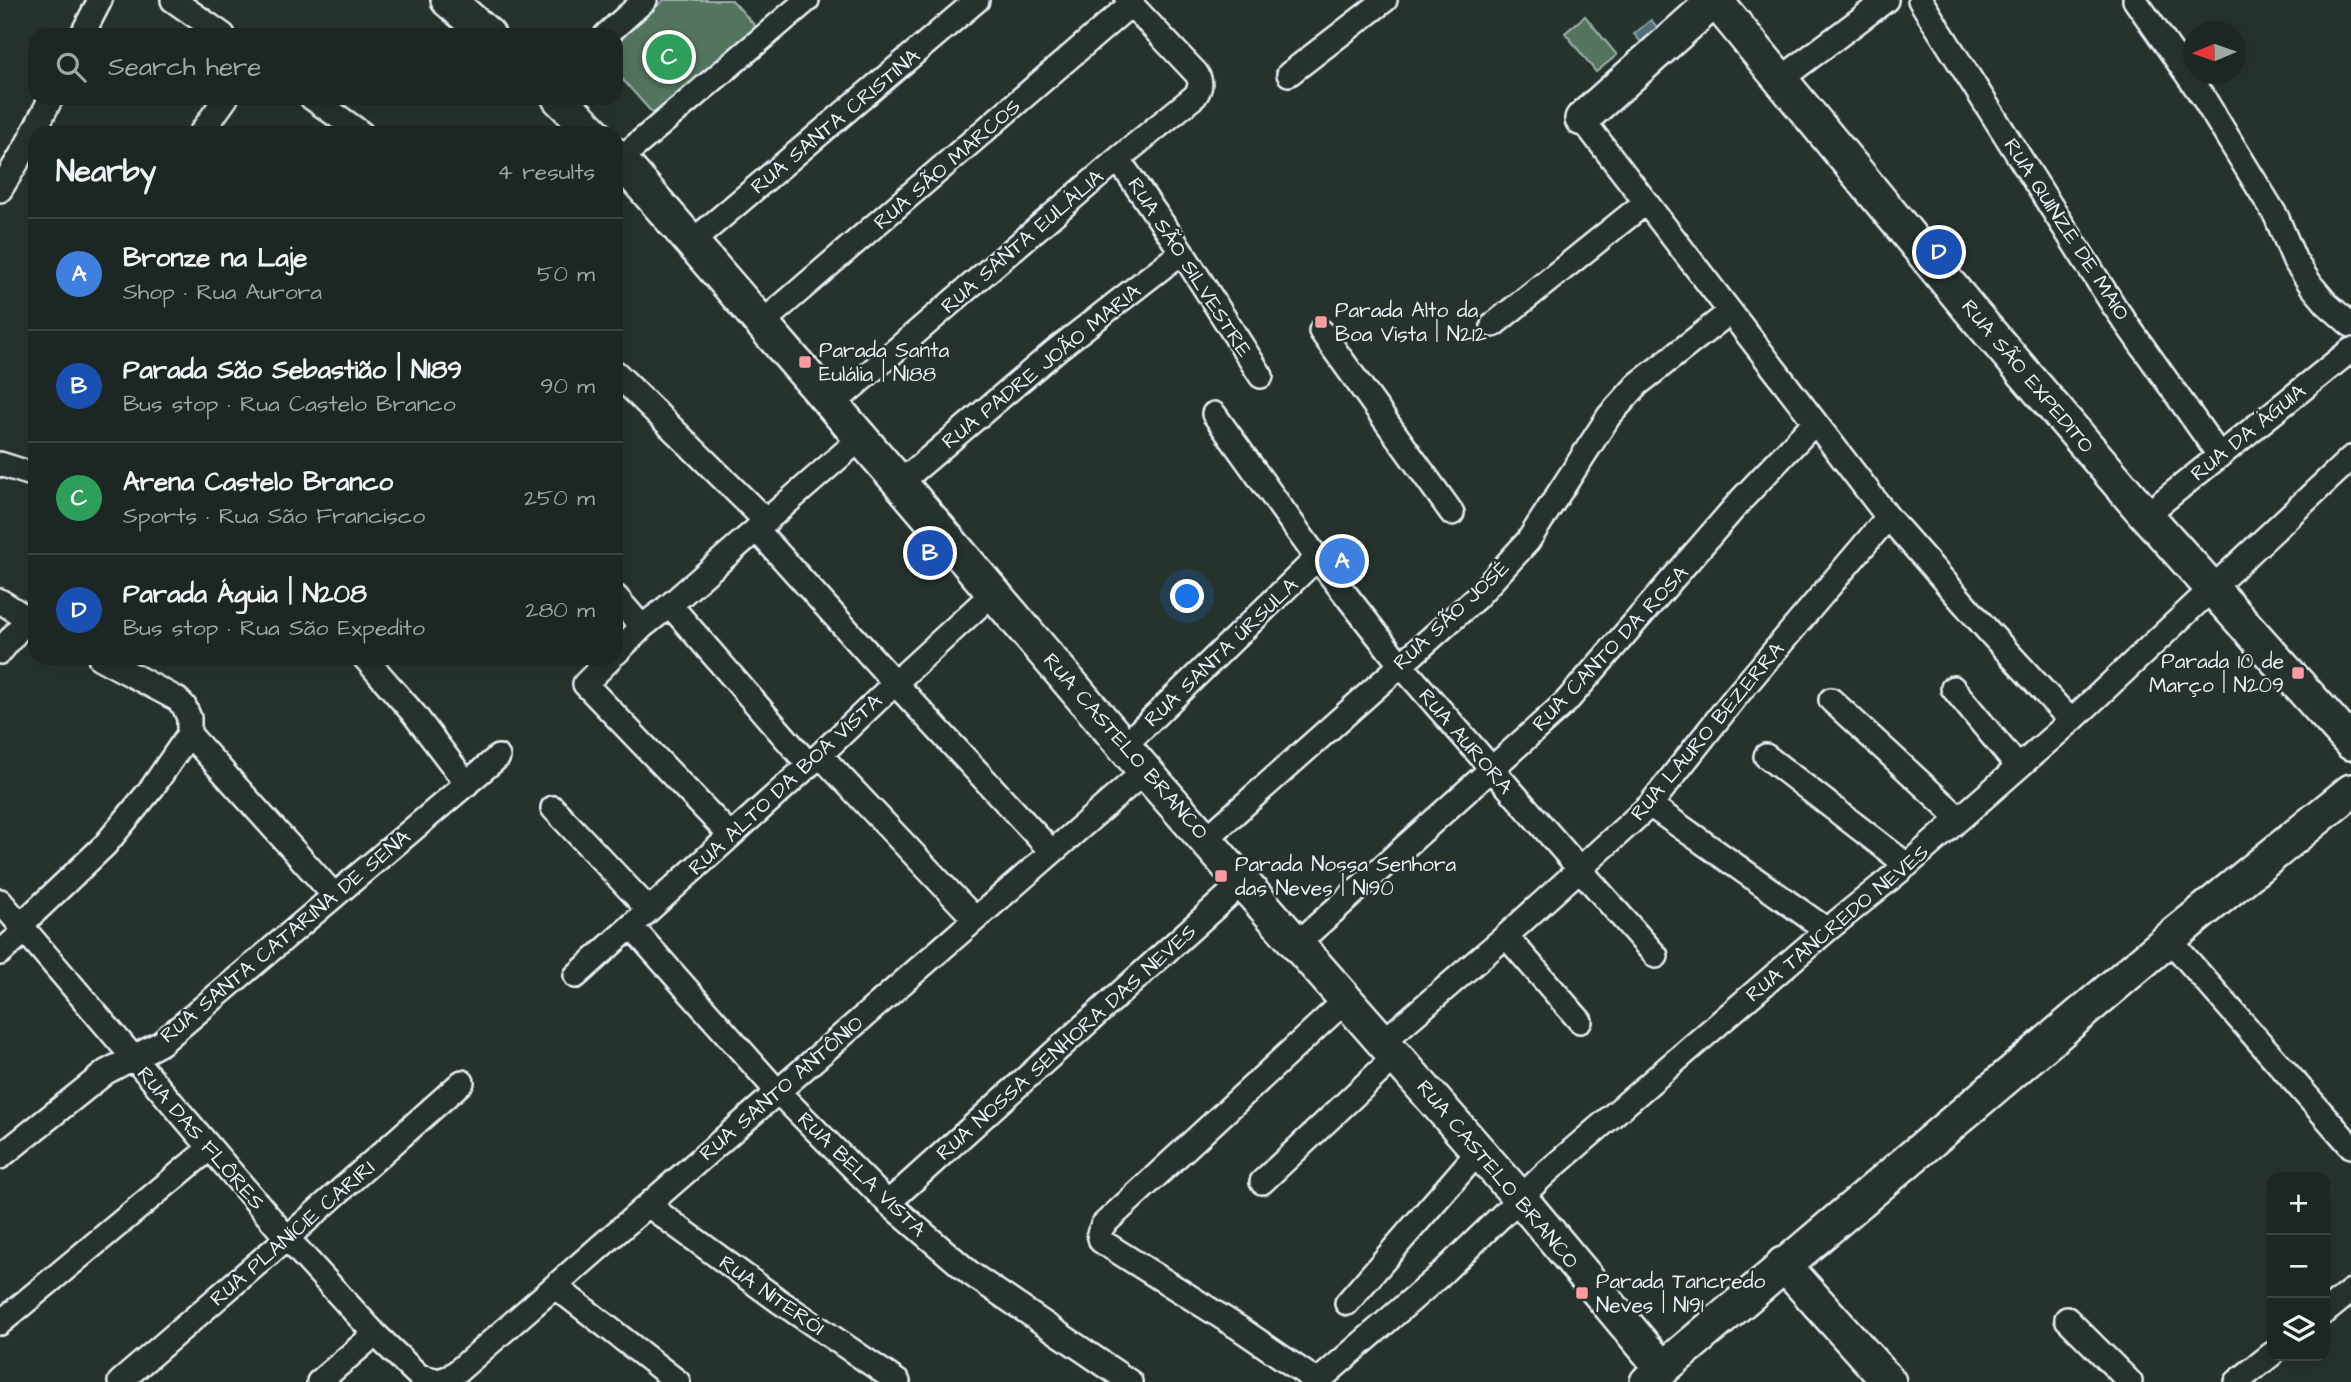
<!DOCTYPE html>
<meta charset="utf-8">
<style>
body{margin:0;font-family:"Architects Daughter",sans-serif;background:#252e2a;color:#f1f3f6}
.controls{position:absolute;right:21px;bottom:21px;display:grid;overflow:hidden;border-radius:14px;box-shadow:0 7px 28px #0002}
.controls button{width:63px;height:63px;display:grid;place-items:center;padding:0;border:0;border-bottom:2px solid #3a4340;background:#1c2622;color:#f1f3f6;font:35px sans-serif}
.compass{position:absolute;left:2183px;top:21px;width:63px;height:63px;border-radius:50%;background:#1c2622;box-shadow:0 7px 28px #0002;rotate:268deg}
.you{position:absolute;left:1188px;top:597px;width:24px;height:24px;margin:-18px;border:5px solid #fff;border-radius:50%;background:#1a73e8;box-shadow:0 0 0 10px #1a73e833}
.badge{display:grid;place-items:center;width:46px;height:46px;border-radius:50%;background:#b45309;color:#fff;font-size:23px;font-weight:700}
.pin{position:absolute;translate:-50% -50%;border:4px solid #fff;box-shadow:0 2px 7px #0006}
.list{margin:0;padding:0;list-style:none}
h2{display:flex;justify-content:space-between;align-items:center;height:91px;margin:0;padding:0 28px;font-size:30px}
h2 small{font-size:23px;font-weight:400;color:#a0a5a5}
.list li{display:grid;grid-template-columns:46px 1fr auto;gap:21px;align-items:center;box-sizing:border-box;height:112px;padding:0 28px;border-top:2px solid #3a4340}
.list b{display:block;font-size:26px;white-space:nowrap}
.list p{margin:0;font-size:23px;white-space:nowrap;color:#a0a5a5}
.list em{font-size:23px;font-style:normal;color:#a0a5a5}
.icon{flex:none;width:38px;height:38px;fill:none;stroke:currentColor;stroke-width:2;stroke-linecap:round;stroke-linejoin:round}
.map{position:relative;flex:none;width:2351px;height:1382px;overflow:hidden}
.search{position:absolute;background:#1c2622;box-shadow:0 7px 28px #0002;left:28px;top:28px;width:595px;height:77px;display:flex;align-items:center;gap:18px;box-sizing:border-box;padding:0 24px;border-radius:21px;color:#a0a5a5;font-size:26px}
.panel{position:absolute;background:#1c2622;box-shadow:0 7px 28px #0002;left:28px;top:126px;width:595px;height:539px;border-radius:21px}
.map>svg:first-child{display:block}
</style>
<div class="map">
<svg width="2351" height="1382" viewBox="0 0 2351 1382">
<rect width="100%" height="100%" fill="#26332d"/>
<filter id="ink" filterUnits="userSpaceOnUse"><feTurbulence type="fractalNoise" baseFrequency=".0143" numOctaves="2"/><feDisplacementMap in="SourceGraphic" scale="14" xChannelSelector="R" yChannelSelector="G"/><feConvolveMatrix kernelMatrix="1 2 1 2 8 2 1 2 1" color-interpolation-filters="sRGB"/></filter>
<g filter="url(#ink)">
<path fill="#53745e" stroke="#9eb2ab" stroke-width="2" d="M 664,0 L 732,0 L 756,27 L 655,116 L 616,72 L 616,42 Z
M 1585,16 L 1617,55 L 1596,72 L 1565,33 Z"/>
<path fill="#4f6d75" stroke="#8ca2a9" stroke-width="2" d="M 1651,20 L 1658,28 L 1641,42 L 1634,34 Z"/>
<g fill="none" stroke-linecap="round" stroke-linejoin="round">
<defs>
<path id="street" d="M 173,0 L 223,35
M 1920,0 L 2114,306 L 2219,455
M 2135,0 L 2203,97 L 2276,216 L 2295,261 L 2311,285 L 2327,304 L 2351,325
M 82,35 L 100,0
M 606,35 L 645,0
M 1289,74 L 1385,0
M 1781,79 L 1886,0
M 312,98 L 361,133
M 1582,119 L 1888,517 L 1990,633 L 2071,721
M 201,133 L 226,98
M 620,159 L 807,0
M 1118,159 L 1182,252 L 1261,376
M 0,190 L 25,149 L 51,98
M 692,242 L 977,0
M 762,323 L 1131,4
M 1493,325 L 1646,202
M 1321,331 L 1452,513
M 616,373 L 766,521
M 832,405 L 1118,159 L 1195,96 C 1201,88 1202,82 1196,73 L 1127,0
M 1214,414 L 1317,558 L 1400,664 L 1656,956
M 0,464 L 35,475
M 900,483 L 1055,351 L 1182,252
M 2146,515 L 2351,350
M 757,530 L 895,683 L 1052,852
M 616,597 L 642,627
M 0,601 L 35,623
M 670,605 L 809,765
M 0,652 L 27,619
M 616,653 L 642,627 L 670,605 L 861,438
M 365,658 L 414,714 L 467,784
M 611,658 L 585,684 L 730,835
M 1953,688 L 2018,767
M 1831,700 L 1959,818
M 189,734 L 333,894
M 1124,746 L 1317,558
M 820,755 L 975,919
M 1766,756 L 1907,865
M 1650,805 L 1827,930
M 553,808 L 649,910
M 1206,839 L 1476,598 L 1528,541 L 1609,416 L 1638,384 L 1730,312
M 0,901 L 287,1238 L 375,1334 L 419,1376 L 439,1381 L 450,1377 L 459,1370 L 1145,771
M 21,925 L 105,845 L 152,788 L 189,734 L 189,718 L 184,706 L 177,699 L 100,658
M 631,926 L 777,1091 L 888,1203 L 971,1274 L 1130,1382
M 1506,936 L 1580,1021
M 2169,939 L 2351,1146
M 1298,943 L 1566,702 L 1741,500 L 1814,423
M 0,953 L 26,930
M 576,976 L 820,755 L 895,683 L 994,592
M 1384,1041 L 1506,936 L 1650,805 L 1737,695 L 1888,517
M 0,1157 L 106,1072 L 161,1043 L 498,757
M 1262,1182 L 1397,1055
M 888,1203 L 1243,882
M 648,1205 L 779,1301 L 898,1382
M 556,1287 L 678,1382
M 1347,1303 L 1479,1151
M 2325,1312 L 2351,1291
M 2067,1319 L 2130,1382
M 0,1323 L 210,1148
M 120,1382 L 287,1238 L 462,1082
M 319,1382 L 375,1334
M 1317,1382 L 1438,1277 L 1546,1173 L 1827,930 L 1907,865 L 2071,721 L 2351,458
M 1318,1382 L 1239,1328 L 1101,1241 L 1099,1234 L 1103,1225 L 1347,999
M 2237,1382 L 2272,1354"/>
<path id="secondary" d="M 448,0 L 488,35
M 1715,0 L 1971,311 L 2146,515 L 2351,743
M 559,98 L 594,133
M 1582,119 L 1715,0
M 616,155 L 900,483 L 1145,771 L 1520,1198 L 1663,1369
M 1783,1264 L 1889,1382
M 1647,1382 L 2169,939 L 2351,791"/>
</defs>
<use href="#street" stroke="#e8f1f8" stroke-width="28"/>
<use href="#secondary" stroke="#e8f1f8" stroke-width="38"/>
<use href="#street" stroke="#26332d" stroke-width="23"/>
<use href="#secondary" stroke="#26332d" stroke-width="33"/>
</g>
</g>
<g fill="#ff9aa2" stroke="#26332d" stroke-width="2.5">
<rect x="1314" y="315" width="14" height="14" rx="3.5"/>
<rect x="798" y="355" width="14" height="14" rx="3.5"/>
<rect x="2291" y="666" width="14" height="14" rx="3.5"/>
<rect x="1214" y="869" width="14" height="14" rx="3.5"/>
<rect x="1575" y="1286" width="14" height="14" rx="3.5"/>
</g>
<g text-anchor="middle" stroke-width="5" stroke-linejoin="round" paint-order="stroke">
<g font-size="21" fill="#e8f1f8" stroke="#26332d">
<text transform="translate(835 121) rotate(-40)" y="7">RUA SANTA CRISTINA</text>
<text transform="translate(947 164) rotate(-41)" y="7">RUA SÃO MARCOS</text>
<text transform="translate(2067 229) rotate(57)" y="7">RUA QUINZE DE MAIO</text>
<text transform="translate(1022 241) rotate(-41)" y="7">RUA SANTA EULÁLIA</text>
<text transform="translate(1190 267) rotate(57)" y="7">RUA SÃO SILVESTRE</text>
<text transform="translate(1041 366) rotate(-39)" y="7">RUA PADRE JOÃO MARIA</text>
<text transform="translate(2028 376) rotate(50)" y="7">RUA SÃO EXPEDITO</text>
<text transform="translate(2248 432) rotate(-39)" y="7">RUA DA ÁGUIA</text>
<text transform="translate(1451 615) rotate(-43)" y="7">RUA SÃO JOSÉ</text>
<text transform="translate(1610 648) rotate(-47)" y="7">RUA CANTO DA ROSA</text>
<text transform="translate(1221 652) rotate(-44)" y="7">RUA SANTA ÚRSULA</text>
<text transform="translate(1707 731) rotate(-50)" y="7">RUA LAURO BEZERRA</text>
<text transform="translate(1466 741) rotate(49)" y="7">RUA AURORA</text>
<text transform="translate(1126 746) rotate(49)" y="7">RUA CASTELO BRANCO</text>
<text transform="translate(785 784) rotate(-43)" y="7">RUA ALTO DA BOA VISTA</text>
<text transform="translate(1837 923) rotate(-40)" y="7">RUA TANCREDO NEVES</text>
<text transform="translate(285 936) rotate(-40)" y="7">RUA SANTA CATARINA DE SENA</text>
<text transform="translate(1066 1042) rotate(-42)" y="7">RUA NOSSA SENHORA DAS NEVES</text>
<text transform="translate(781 1088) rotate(-41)" y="7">RUA SANTO ANTÔNIO</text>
<text transform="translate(201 1138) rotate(49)" y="7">RUA DAS FLÔRES</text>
<text transform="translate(862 1174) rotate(44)" y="7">RUA BELA VISTA</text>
<text transform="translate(1498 1174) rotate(50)" y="7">RUA CASTELO BRANCO</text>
<text transform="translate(292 1233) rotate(-41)" y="7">RUA PLANÍCIE CARIRI</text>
<text transform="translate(772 1295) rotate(35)" y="7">RUA NITERÓI</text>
</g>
<g font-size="21" fill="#e8f1f8" stroke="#26332d" text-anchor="start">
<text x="1335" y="317">Parada Alto da<tspan x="1335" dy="24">Boa Vista | N212</tspan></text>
<text x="819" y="357">Parada Santa<tspan x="819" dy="24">Eulália | N188</tspan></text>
<text x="2284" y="668" text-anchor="end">Parada 10 de<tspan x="2284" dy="24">Março | N209</tspan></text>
<text x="1235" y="871">Parada Nossa Senhora<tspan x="1235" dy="24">das Neves | N190</tspan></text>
<text x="1596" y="1288">Parada Tancredo<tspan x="1596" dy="24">Neves | N191</tspan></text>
</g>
</g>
</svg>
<div class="controls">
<button>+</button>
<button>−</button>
<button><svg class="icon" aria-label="layers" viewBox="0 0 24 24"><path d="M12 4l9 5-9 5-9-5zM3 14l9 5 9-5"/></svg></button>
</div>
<svg class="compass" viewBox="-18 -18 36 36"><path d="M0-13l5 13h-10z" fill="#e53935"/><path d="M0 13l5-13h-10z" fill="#a0a5a5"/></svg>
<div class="you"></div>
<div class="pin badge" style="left:1342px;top:561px;background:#3f7fe0">A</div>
<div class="pin badge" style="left:930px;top:553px;background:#1a4fb4">B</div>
<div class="pin badge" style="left:669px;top:57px;background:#2e9e5b">C</div>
<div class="pin badge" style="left:1939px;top:252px;background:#1a4fb4">D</div>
<div class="search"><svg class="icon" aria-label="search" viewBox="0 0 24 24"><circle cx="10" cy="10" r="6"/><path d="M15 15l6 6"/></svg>Search here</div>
<section class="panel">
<h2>Nearby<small>4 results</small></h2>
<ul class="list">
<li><span class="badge" style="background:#3f7fe0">A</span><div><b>Bronze na Laje</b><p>Shop · Rua Aurora</p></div><em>50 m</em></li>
<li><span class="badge" style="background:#1a4fb4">B</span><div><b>Parada São Sebastião | N189</b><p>Bus stop · Rua Castelo Branco</p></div><em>90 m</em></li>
<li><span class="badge" style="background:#2e9e5b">C</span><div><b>Arena Castelo Branco</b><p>Sports · Rua São Francisco</p></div><em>250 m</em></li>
<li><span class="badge" style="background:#1a4fb4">D</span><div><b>Parada Águia | N208</b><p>Bus stop · Rua São Expedito</p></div><em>280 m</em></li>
</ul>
</section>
</div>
